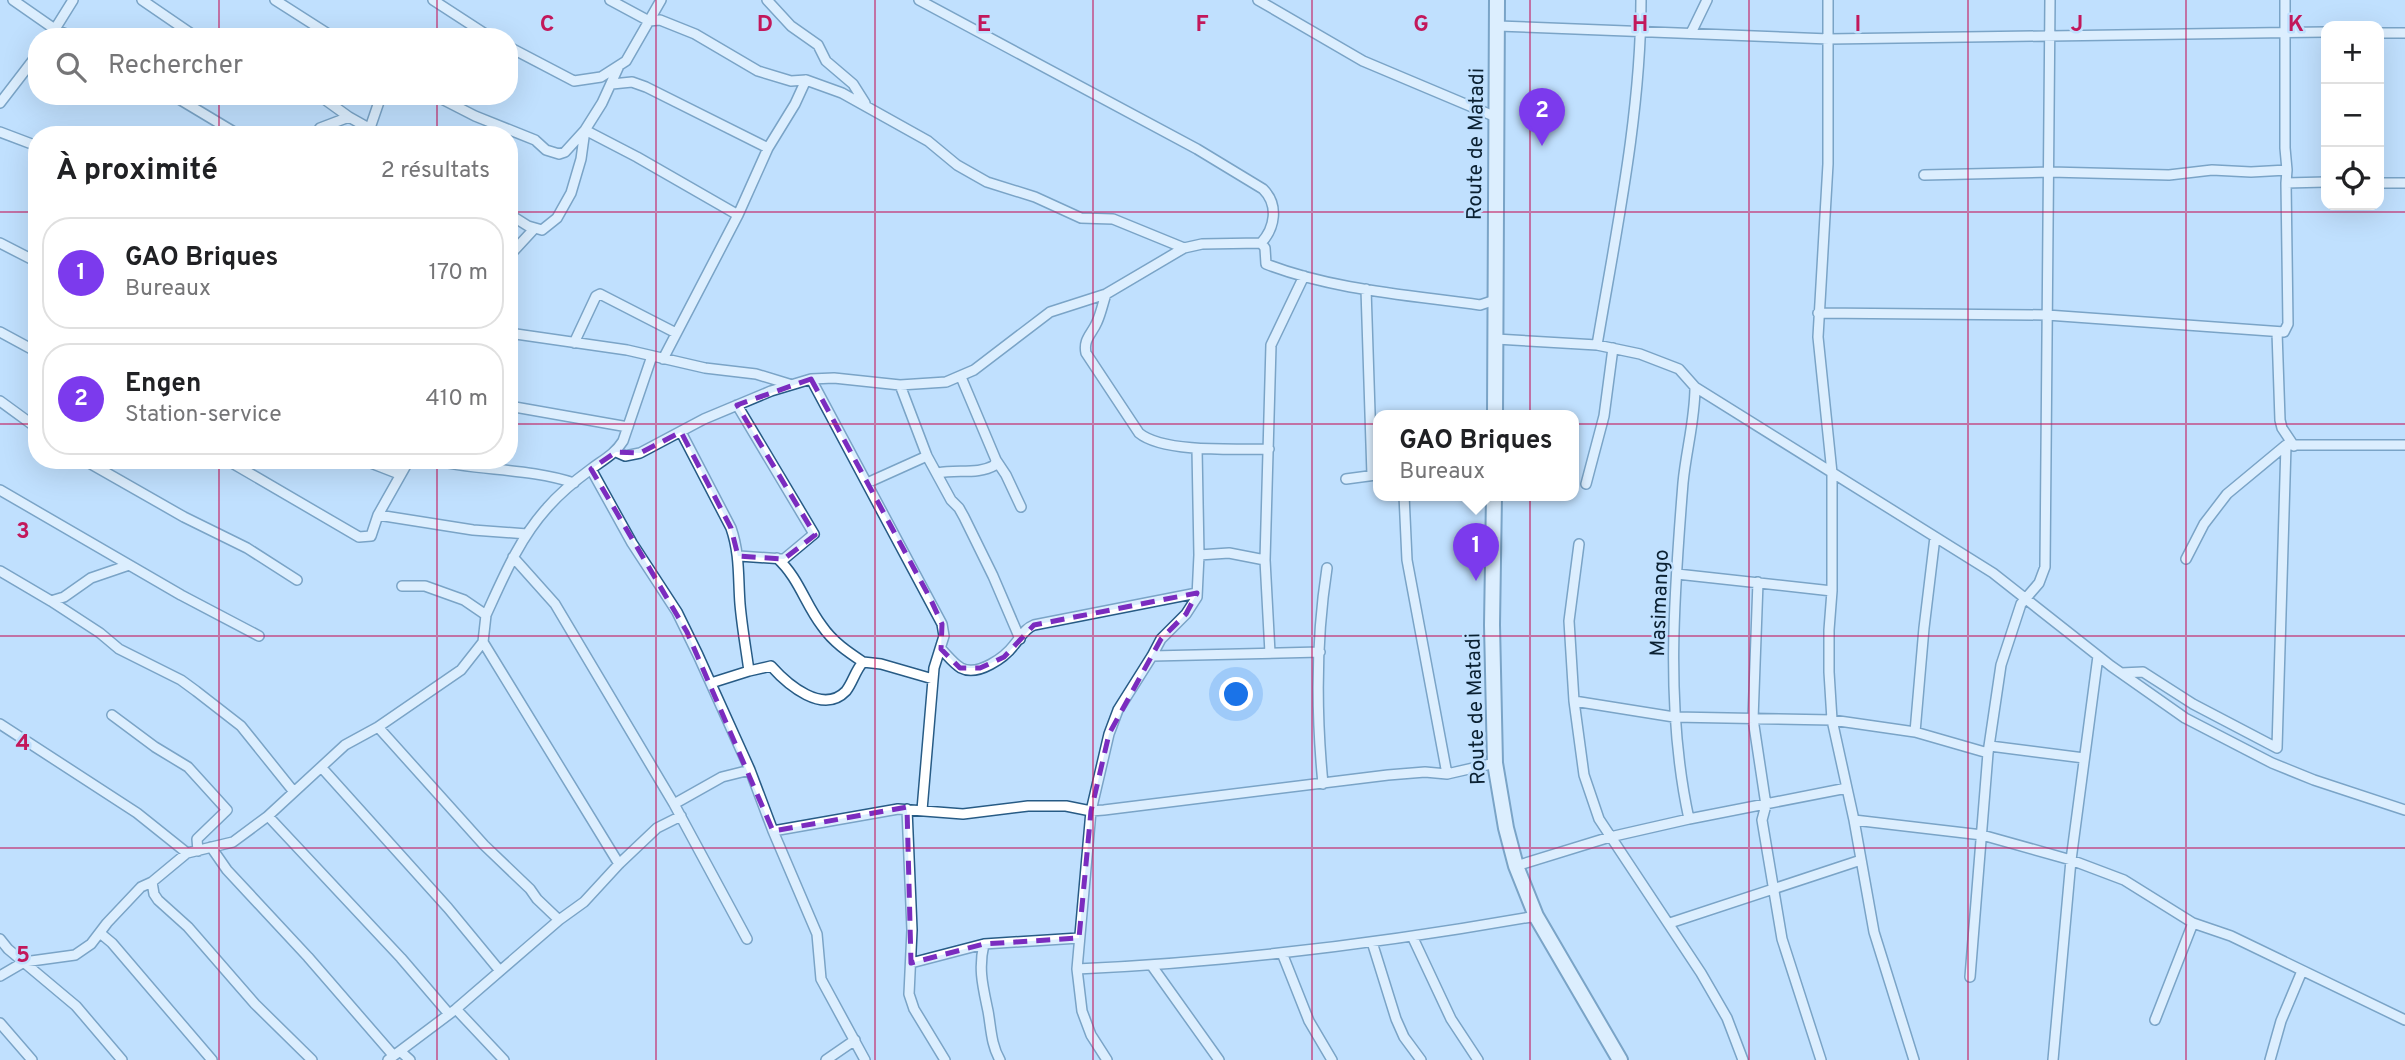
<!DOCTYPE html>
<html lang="fr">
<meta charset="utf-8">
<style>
body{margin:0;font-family:Overpass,sans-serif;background:#f6f6f6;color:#202124}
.controls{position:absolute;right:21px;top:21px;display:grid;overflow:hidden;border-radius:14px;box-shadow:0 7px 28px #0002}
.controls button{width:63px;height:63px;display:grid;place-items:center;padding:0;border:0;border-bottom:2px solid #e0e0e0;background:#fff;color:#202124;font:35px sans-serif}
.you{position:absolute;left:1237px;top:695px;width:24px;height:24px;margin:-18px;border:5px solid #fff;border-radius:50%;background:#1a73e8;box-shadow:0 0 0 10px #1a73e833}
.badge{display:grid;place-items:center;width:46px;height:46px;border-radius:50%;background:#7c3aed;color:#fff;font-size:23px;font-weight:700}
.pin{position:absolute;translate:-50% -58px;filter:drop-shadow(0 2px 4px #0008)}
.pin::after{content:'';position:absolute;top:37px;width:24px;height:21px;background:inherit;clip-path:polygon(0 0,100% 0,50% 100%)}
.popup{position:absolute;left:1373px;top:410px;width:206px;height:91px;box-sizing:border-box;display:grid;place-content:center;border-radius:14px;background:#fff;filter:drop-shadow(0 2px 5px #0005);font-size:23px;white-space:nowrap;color:#757577}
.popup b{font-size:26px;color:#202124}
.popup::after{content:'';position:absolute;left:50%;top:100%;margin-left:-14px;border:14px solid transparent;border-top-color:#fff}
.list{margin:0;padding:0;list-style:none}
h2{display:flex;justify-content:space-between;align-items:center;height:91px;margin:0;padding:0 28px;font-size:30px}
h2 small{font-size:23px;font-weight:400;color:#757577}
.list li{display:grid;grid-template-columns:46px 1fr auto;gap:21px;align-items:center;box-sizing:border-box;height:112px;margin:0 14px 14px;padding:0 14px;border:2px solid #e0e0e0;border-radius:28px}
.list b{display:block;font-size:26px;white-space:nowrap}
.list p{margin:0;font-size:23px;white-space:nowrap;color:#757577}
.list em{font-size:23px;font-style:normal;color:#757577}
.icon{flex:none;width:38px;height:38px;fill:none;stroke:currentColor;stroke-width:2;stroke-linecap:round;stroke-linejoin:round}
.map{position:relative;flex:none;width:2405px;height:1060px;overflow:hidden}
.search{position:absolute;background:#fff;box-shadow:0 7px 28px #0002;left:28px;top:28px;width:490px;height:77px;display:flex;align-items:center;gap:18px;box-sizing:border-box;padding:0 24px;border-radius:28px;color:#757577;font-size:26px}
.panel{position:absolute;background:#fff;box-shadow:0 7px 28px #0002;left:28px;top:126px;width:490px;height:343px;border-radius:28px}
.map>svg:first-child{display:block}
</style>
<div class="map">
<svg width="2405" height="1060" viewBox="0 0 2405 1060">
<rect width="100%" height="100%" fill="#c0e0fe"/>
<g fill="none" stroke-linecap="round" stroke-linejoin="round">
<defs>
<path id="minor" d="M 13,0 L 56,30 L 74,37
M 142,0 L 196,37
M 275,0 L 333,37
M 433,0 L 490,37
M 610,0 L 649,21 L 660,20 L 695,34 L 758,71 L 791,81 L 806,80 L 842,93 L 928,141 L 957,165 L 987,182 L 1035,197 L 1081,218 L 1113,219 L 1184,248
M 767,0 L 791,26 L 818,45 L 826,61 L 853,84 L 865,103
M 919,0 L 1197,149 L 1263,189 C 1279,205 1275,228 1261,243 L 1265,248 L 1266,264 C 1333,290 1409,295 1480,305 L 1495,300
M 1258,0 L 1363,61 L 1496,117
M 1828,0 L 1828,164 L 1818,337 L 1832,473 L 1832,591 L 1829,630 L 1829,672 L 1832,720 L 1854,820 L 1874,932 L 1914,1060
M 2285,0 L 2285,148 L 2287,170
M 1498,26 L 1829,39 L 2326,32
M 1691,33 L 1707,0
M 2379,33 L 2405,33
M 50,37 L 73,0
M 509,47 L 574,81 L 601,77 L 626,61 L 661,0
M 612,84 L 632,82 L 646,87 L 768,148
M 174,96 L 239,135
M 320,96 L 349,117 L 381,135
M 436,96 L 475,116 L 535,140 L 546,150 L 559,154 L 565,152 L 585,130 L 637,157 L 738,215
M 0,103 L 37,55
M 370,128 L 381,96
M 0,132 L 37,146
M 315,135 L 320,128 L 349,117
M 1924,175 L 2050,172 L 2169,175 L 2212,170 L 2251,172 L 2287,170 L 2286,183 L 2326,182
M 2379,183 L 2405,183
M 509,214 L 528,226 L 542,230 L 557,218 L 571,193 L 581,159 L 585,130 L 602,103 L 618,68
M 0,243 L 37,262
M 509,256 L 534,229
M 1366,289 L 1372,475
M 1106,294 C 1103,303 1101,313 1097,322 C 1092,334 1083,339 1086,353 L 1139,433 C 1163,453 1237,449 1269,449
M 1818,313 L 2047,315 L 2284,332 L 2288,324 L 2286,183
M 0,332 L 37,352
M 2277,332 L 2280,420 L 2282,428 L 2294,446
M 509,333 L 627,350 L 705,368 L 756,374 L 789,384
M 1496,339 L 1597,345 L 1640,354 L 1679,369 L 1695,387 L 1993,573 L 2111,666 L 2185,718 L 2272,763 L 2314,780 L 2405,810
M 574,343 L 596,296 L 600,294 L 676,333
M 1597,345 C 1616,232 1641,114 1641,0
M 663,359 L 738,215 L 768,148 L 795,104 L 806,80
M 811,379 L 942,624 L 944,636 L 934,668 L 922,810
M 900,385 L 927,456 L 951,500 L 959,508 L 964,517 L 993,576 L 1020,639
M 0,401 L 37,428
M 737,405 L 814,534 L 784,559 L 739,556
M 509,406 L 628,427
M 681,432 L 731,528 C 740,554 738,578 740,604 C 742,627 746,649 749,671
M 616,452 L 625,456 L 640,453 L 704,419 L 771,391 L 811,379 L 834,378 L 900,385 L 946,382 L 974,370 L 1050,312 L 1106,294 L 1184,248 L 1202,244 L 1261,243
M 84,460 L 184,517 L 247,548 L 297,580
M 227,460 L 359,537 L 371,536 L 378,515 L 409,460
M 363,460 L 399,474
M 432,460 C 479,471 529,468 574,483
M 996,460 L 1006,475 L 1021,507
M 591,469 L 632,543 L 677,612 L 698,655 L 750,770 L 773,831 L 817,934 L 821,979 L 865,1060
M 938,473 C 957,469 978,475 995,465 L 996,460 L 961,377
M 1346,479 L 1376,475
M 867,483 L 927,456
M 1586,484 L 1604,416 L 1613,348
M 0,490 L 181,595 L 259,636
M 1404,495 L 1407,560 L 1447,774
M 378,515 L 473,530 L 527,534
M 1579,544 L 1569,621 L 1574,701 L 1584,775 L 1599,819 L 1701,973 L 1727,1018 L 1743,1060
M 1199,555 L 1229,553 L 1265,560 L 1270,653
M 513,557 L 555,604 L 674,804 L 747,939
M 777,558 C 799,578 805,604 822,626 C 833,642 848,652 863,662
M 2186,559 L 2204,524 L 2227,494 L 2286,445 L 2405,445
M 1265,560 L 1271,345 L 1304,276
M 0,571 L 51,601 L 64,597 L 91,578 L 129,565
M 1677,574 L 1832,591
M 1758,582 L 1753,719 L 1766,805 L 1762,820 L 1782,939 L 1821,1060
M 402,586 L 425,586 L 464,600 L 486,615 C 503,578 519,539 547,508 C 559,494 576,480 591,469 C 603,460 615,454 623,441 L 652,356
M 51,601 L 100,633 L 119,649 L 181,680 L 196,691 L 241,726 L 294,792
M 483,642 L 619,864
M 941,649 C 947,655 954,664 961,668 C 978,677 1005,657 1014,645 C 1021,637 1024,629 1034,625 L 1197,593
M 1152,656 L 1320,652
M 2121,673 L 2143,672 L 2193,704 L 2277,748 L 2286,445
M 711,683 L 749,671 L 771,666 C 788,685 823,715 846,691 C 853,682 855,671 863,662 L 881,664 L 933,679
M 1574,701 L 1674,717 L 1832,720 L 1915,732 L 1988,753
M 112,715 L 155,747 L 188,767 L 227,810 L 197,839 L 198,851
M 0,724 L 137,813 L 187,853
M 378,727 L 484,845 L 530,889 L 537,899 L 559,920
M 1915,732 L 1924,628 L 1935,537
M 1990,746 L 2084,758
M 322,768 L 448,908 L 500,971
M 1323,784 C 1316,712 1316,639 1327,568
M 674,804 L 722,777 L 750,770
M 907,809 L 912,930 L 909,994 L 914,1009 L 945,1060
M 268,816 L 401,958 L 449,1014
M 1689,819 C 1665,709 1674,594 1683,483 C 1686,451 1695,420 1695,387
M 1854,820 L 1982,835 L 2071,860 L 2124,880 L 2193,923 L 2231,936 L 2405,1020
M 773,831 L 898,809 L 963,814 L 1028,806 L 1066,806 L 1091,811 L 1104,810 L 1388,775 L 1425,772 L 1447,774 L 1495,763
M 211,847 L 227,870 L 308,957 L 393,1055
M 1516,866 L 1610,837 L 1689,819 L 1847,788
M 1670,923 L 1861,860
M 100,933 L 112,943 L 212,1060
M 1413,938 L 1451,1019 L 1478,1060
M 0,939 L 8,949 L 76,1006 L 122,1060
M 1372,942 L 1396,1019 L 1404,1037 L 1421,1060
M 984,944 C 978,969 983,987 988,1011 C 991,1027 991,1045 1000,1060
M 1282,953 L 1309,1021 L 1332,1060
M 911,963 L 984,944 L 1079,938
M 1152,966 L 1219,1060
M 1077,969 C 1231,962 1384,943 1536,916
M 0,976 L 24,962 L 75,955 L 91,944 L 107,923 L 141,887 L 152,882
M 1970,977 L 1988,753 L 2001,665 L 2021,604 L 2039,583 L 2045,567 L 2050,0
M 456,1009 L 504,1060
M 2155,1020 L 2193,923
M 0,1023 L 32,1060
M 400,1051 L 410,1060
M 312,1060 L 255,1004 L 188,927 L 158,900 L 154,894 L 152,882 L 187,853 L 233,842 L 268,816 L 345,745 L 378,727 L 461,670 L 483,642 L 486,615
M 388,1060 L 456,1009 L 559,920 L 584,902 L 619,864 L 657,828 L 681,816
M 826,1060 L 855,1040
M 1107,1060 L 1091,1035 L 1082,1011 L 1077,969 L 1091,811 L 1109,734 L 1118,710 L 1152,656 L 1161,639 L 1186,614 L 1197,597 L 1199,555 L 1197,449
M 2053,1060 L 2071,860 L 2098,656
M 2270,1060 L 2281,1021 L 2302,971"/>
<path id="trunk" d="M 1495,415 L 1497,0
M 1494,495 L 1492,625 L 1495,763 L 1506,828 L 1516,866 L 1536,916 L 1620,1060"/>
</defs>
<use href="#minor" stroke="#275b85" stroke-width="12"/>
<use href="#trunk" stroke="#275b85" stroke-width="18"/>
<use href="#minor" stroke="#fff" stroke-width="9"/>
<use href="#trunk" stroke="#fff" stroke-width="14"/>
</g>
<path d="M0 0H2405V1060H0ZM 811,379 L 930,598 L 942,624 L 941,649 L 960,668 L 980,668 L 1004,657 L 1034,625 L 1197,593 L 1186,614 L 1161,639 L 1109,734 L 1091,811 L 1079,938 L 984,944 L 911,963 L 907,807 L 773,831 L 687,632 L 591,469 L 616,452 L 640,453 L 681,432 L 731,528 L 738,556 L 784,559 L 815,535 L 737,405 Z" fill="#c0e0fe" fill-opacity=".55" fill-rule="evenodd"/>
<path fill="none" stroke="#7b2cbf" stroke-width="5" stroke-dasharray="14 9" stroke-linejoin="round" d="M 811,379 L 930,598 L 942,624 L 941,649 L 960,668 L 980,668 L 1004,657 L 1034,625 L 1197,593 L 1186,614 L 1161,639 L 1109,734 L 1091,811 L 1079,938 L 984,944 L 911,963 L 907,807 L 773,831 L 687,632 L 591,469 L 616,452 L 640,453 L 681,432 L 731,528 L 738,556 L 784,559 L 815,535 L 737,405 Z"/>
<path fill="none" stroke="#c2185b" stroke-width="2" stroke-opacity="0.55" d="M 219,0 L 219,37M 437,0 L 437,37M 656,0 L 656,1060M 875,0 L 875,1060M 1093,0 L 1093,1060M 1312,0 L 1312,1060M 1530,0 L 1530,1060M 1749,0 L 1749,1060M 1968,0 L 1968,1060M 2186,0 L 2186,1060M 219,96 L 219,135M 437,96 L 437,135M 0,212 L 37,212M 509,212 L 2405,212M 0,424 L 37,424M 509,424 L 2405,424M 219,460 L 219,1060M 437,460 L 437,1060M 0,636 L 2405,636M 0,848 L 2405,848"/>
<g text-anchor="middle" stroke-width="5" stroke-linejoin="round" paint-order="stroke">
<g font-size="21" fill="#0b2132" stroke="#c0e0fe">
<text transform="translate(1475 144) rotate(-89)" y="7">Route de Matadi</text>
<text transform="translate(1659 603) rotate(-88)" y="7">Masimango</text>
<text transform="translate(1475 709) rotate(-92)" y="7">Route de Matadi</text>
</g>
</g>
<g font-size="23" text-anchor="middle" font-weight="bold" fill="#c2185b" stroke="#c0e0fe" stroke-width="5" stroke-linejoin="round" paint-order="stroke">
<text x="547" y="31">C</text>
<text x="765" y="31">D</text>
<text x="984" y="31">E</text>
<text x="1202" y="31">F</text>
<text x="1421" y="31">G</text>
<text x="1640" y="31">H</text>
<text x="1858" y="31">I</text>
<text x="2077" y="31">J</text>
<text x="2296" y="31">K</text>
<text x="23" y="538">3</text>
<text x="23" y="750">4</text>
<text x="23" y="962">5</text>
</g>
</svg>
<div class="controls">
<button>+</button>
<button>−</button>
<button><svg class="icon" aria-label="locate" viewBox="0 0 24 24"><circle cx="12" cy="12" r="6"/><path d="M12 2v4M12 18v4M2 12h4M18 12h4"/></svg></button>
</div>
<div class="you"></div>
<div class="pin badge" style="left:1476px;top:581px">1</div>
<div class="popup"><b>GAO Briques</b>Bureaux</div>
<div class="pin badge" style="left:1542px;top:146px">2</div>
<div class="search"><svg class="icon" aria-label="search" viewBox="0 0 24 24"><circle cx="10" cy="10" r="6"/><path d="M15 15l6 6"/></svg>Rechercher</div>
<section class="panel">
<h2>À proximité<small>2 résultats</small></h2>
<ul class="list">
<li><span class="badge">1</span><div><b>GAO Briques</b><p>Bureaux</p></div><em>170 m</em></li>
<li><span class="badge">2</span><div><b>Engen</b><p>Station-service</p></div><em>410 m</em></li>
</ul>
</section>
</div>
